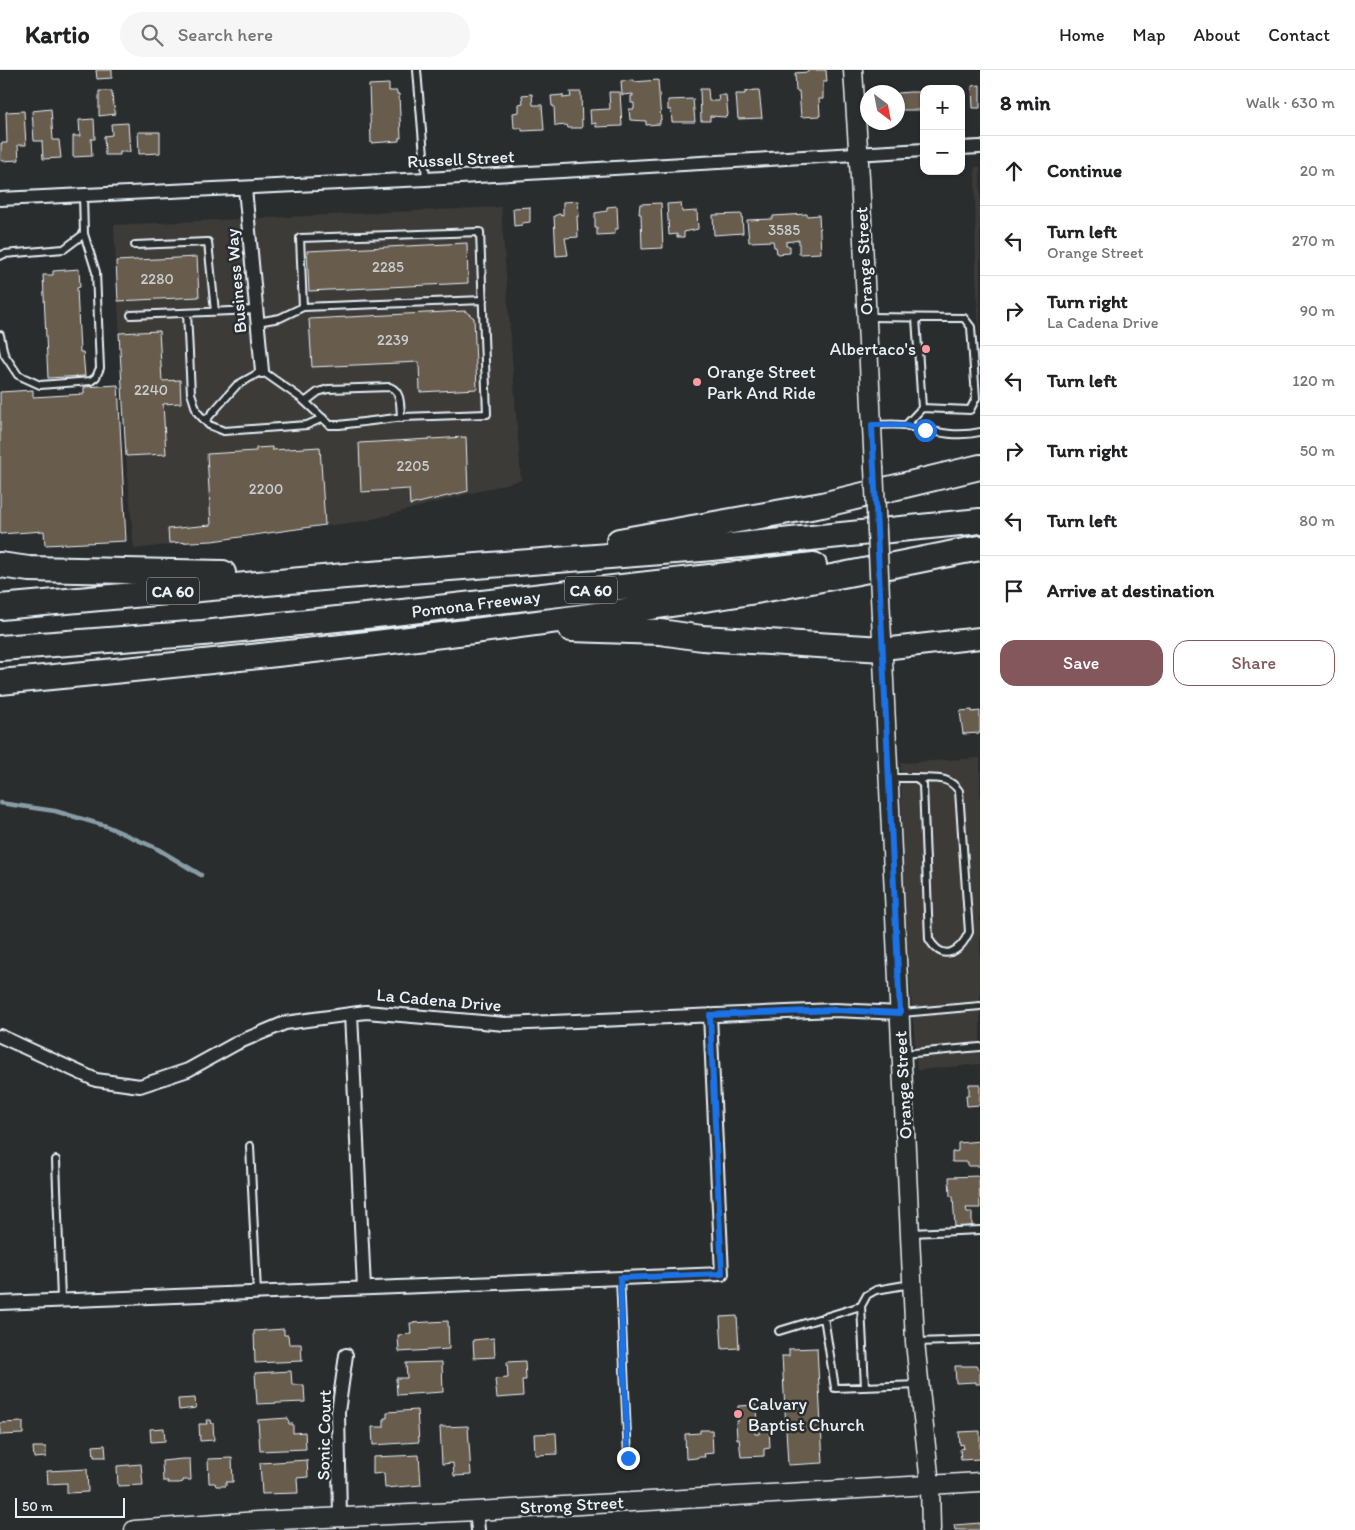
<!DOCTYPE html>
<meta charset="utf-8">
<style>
body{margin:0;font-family:Itim,sans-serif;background:#f6f6f6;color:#202124}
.controls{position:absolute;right:15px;top:15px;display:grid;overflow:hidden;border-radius:10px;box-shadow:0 1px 4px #0004}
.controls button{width:45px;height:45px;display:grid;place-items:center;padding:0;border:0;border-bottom:1px solid #e0e0e0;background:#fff;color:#202124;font:25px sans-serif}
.compass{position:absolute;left:860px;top:15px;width:45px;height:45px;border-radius:50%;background:#fff;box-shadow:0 1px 4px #0004;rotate:148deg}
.scale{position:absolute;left:15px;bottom:12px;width:110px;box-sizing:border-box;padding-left:5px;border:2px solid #e8f1f8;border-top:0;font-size:14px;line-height:18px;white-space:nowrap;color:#e8f1f8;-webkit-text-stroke:4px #2a2d2e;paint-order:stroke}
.stop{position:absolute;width:15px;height:15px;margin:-11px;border:4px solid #1a73e8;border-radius:50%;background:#fff}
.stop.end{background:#1a73e8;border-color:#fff;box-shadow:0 1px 5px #0008}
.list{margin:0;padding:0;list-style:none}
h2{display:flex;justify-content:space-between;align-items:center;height:65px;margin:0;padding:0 20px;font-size:21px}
h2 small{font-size:16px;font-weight:400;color:#757577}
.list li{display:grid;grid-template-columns:32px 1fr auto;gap:15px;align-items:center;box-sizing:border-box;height:70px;padding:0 20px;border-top:1px solid #e0e0e0}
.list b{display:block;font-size:19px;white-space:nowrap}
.list p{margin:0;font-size:16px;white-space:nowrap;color:#757577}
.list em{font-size:16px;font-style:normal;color:#757577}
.actions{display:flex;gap:10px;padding:15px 20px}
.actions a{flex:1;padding:11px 0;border:1px solid #84575d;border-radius:15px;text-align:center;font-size:18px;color:#84575d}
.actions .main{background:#84575d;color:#fff}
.icon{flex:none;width:28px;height:28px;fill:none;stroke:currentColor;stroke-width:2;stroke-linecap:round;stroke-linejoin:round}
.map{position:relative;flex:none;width:980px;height:1460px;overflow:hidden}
header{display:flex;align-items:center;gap:30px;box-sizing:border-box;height:70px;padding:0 25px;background:#fff;border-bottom:1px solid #e0e0e0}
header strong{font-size:24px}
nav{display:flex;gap:28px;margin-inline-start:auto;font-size:18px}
.search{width:350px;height:45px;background:#f6f6f6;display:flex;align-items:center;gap:12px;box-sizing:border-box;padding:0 18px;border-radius:28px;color:#757577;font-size:19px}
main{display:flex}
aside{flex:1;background:#fff}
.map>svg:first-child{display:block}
</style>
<header>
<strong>Kartio</strong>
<div class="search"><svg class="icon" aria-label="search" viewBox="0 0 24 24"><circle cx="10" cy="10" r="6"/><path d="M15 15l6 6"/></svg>Search here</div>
<nav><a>Home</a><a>Map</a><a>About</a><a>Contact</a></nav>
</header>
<main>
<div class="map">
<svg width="980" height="1460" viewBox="0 0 980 1460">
<rect width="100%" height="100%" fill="#2a2d2e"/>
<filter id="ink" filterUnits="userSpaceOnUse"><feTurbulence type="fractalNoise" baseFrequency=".02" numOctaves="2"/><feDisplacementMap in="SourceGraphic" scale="10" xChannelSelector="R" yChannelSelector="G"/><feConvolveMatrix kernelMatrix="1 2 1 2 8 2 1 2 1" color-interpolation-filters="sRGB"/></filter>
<g filter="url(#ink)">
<path fill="#3c3b38" d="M 975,97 L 980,97 L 980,281 L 976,201 Z
M 501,137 L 521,410 L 365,451 L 134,479 L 126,386 L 114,155 Z
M 980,688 L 980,994 L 917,1000 L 903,823 L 901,693 Z"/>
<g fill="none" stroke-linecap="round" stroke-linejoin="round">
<path stroke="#889da5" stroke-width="4.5" d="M 0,733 L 55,741 L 106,756 L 156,778 L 201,805"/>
</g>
<path fill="#675d4e" stroke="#e8f1f8" d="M 96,0 L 112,0 L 112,8 L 97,9 Z
M 808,0 L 826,0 L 827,12 L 823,12 L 823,29 L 819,29 L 820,46 L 801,47 L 799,21 L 796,21 L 795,3 L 808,2 Z
M 634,10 L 634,12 L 658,10 L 661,50 L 660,50 L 660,54 L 646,55 L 646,51 L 630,50 L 629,39 L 634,39 L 634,33 L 631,33 L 631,26 L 633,26 L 633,24 L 622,25 L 621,11 Z
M 389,14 L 389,21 L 397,21 L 397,24 L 399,24 L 401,68 L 399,68 L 399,71 L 371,73 L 369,15 Z
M 980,15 L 980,38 L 973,38 L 972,16 Z
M 700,19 L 708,19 L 709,31 L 719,31 L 718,25 L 726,25 L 728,45 L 726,47 L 710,46 L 710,51 L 701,51 Z
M 755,20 L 759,20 L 762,48 L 738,49 L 736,24 L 745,24 L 745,22 Z
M 99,21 L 112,21 L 113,36 L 114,36 L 115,44 L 99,46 Z
M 570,22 L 581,22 L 582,58 L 568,58 L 567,55 L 555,56 L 554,36 L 552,36 L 551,26 L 563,25 L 563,28 L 571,27 Z
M 609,22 L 620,22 L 622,56 L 596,57 L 596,53 L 591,54 L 590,40 L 610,39 Z
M 910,22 L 924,22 L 924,40 L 898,40 L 898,43 L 898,23 Z
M 532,24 L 533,35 L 542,35 L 544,60 L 522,61 L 522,58 L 514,58 L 513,43 L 519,42 L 519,34 L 523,33 L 522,25 Z
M 693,29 L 695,52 L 672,52 L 671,40 L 668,40 L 668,30 Z
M 51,39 L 53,70 L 59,70 L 61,88 L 43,89 L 42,71 L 34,71 L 32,41 Z
M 24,41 L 26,75 L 18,75 L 19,90 L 1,91 L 1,73 L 7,73 L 6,42 Z
M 94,49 L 95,69 L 91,69 L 92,86 L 73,87 L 73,66 L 80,66 L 79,50 Z
M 128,53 L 130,82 L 120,82 L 120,85 L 105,85 L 104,66 L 112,65 L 111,54 Z
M 138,62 L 160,62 L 160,83 L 139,84 Z
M 578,131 L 579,146 L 577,146 L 578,167 L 565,168 L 568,185 L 556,186 L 554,146 L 559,144 L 563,145 L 563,132 Z
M 661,133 L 663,178 L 642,179 L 641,144 L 639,144 L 640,134 Z
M 681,133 L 682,142 L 697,141 L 698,159 L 684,162 L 684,167 L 677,167 L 677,164 L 669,165 L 667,134 Z
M 617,136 L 618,159 L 615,159 L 615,164 L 597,165 L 597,158 L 595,158 L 595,143 L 607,141 L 607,137 Z
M 530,137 L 530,152 L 522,153 L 522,155 L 514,156 L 513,138 Z
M 742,144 L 743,163 L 714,165 L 713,145 Z
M 807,144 L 807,146 L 819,145 L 821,183 L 799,184 L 799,170 L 786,172 L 786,176 L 790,176 L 790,183 L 777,184 L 776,177 L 774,177 L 773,171 L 749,172 L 747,150 L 773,149 L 773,146 Z
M 467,173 L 468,213 L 309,221 L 307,181 Z
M 197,187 L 199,227 L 118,231 L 116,191 Z
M 79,199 L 80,217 L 77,218 L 79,261 L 80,282 L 83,282 L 85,306 L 48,308 L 43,205 L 53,205 L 53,201 Z
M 465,241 L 474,248 L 477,319 L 420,322 L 419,292 L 312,297 L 309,249 Z
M 159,261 L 162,311 L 180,310 L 181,333 L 163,334 L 166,384 L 126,386 L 119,263 Z
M 118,315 L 126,471 L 45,475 L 44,461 L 0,464 L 0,322 L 33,320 L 33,327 L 84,324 L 84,317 Z
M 466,367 L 468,421 L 410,435 L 409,419 L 361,422 L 359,373 Z
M 272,377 L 272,380 L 320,377 L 325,455 L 212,471 L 169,473 L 168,459 L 211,455 L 207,384 L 256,381 L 256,378 Z
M 972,640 L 972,642 L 980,641 L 980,663 L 963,664 L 960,641 Z
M 969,1014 L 980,1014 L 980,1035 L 967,1036 L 966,1025 L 969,1025 Z
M 980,1071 L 980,1096 L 968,1096 L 968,1092 L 952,1092 L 952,1082 L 958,1081 L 958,1073 Z
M 979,1106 L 980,1138 L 966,1138 L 967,1142 L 972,1142 L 972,1156 L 955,1157 L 953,1127 L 950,1126 L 949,1107 Z
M 737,1246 L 739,1278 L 722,1279 L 720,1247 Z
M 448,1251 L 449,1279 L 399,1282 L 398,1265 L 411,1264 L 410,1253 Z
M 284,1259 L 284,1265 L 288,1265 L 289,1274 L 301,1274 L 302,1291 L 255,1293 L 254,1261 Z
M 494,1268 L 495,1287 L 474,1288 L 473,1270 Z
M 817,1278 L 823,1393 L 788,1395 L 782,1286 L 789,1286 L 789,1279 Z
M 525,1291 L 526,1310 L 522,1310 L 523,1326 L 497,1328 L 495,1309 L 508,1308 L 507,1292 Z
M 442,1292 L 443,1322 L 397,1325 L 396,1308 L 407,1308 L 406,1293 Z
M 955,1296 L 977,1296 L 977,1299 L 980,1299 L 980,1314 L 976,1314 L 976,1312 L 956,1313 Z
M 291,1301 L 292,1315 L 304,1315 L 305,1332 L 257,1334 L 255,1303 Z
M 195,1328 L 196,1338 L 179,1340 L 178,1329 Z
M 756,1335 L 757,1355 L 754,1355 L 755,1364 L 759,1364 L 759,1357 L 769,1357 L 770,1378 L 764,1379 L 764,1386 L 741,1387 L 739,1369 L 737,1369 L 736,1352 L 738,1352 L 738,1336 Z
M 417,1340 L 419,1372 L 373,1375 L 372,1357 L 384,1357 L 384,1348 L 387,1348 L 387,1342 Z
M 288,1348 L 289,1354 L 293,1354 L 293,1363 L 305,1362 L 306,1379 L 260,1381 L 258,1350 Z
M 206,1350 L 211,1350 L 212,1354 L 213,1353 L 214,1370 L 200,1371 L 199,1354 L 207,1354 Z
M 23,1352 L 23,1364 L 0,1365 L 0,1353 Z
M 468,1356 L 471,1405 L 454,1406 L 453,1393 L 442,1394 L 440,1357 Z
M 164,1358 L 165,1371 L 151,1372 L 150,1359 Z
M 700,1360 L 712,1360 L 713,1383 L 704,1384 L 705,1387 L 697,1387 L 697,1388 L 686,1389 L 685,1364 L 700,1363 Z
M 980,1361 L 980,1389 L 961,1390 L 960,1379 L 964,1378 L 963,1374 L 960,1375 L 959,1362 Z
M 556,1363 L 557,1384 L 535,1385 L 534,1364 Z
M 105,1375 L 106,1387 L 94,1387 L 93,1376 Z
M 33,1377 L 46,1377 L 46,1387 L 34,1388 Z
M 419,1385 L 421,1415 L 385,1418 L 384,1403 L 373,1404 L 373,1387 Z
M 232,1388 L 233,1412 L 226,1412 L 226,1416 L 216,1416 L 215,1413 L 209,1413 L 208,1389 Z
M 182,1389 L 190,1389 L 191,1410 L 183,1410 L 183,1412 L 179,1413 L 168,1413 L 168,1411 L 163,1411 L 162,1391 Z
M 307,1390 L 308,1407 L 297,1408 L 298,1423 L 262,1424 L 260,1393 Z
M 141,1394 L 143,1415 L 118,1416 L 117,1396 Z
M 87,1399 L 88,1422 L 67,1423 L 67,1413 L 48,1414 L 47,1401 Z
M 980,1453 L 980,1460 L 955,1460 L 954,1455 Z"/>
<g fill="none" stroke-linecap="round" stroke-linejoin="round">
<defs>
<path id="lane" d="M 417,0 L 426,109
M 135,175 L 208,172 L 215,242
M 0,186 L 4,184 L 64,179 L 84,164 L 83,125
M 187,243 L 191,323 L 197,342 L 209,355 L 224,361 L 307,355 L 323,348
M 131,245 L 256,240
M 867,247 L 964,248 L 971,257 L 976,328 L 970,340 L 922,338
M 257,252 L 280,248 L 303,237
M 0,265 L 4,284 L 18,305 L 40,315 L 91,311 L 96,307 L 100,298 L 96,202 L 84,164
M 305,332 L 318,322 L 328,319 L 390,317 C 402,322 400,336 401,348
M 205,351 L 237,315 L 262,301 L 302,329 L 330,355 L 339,355 L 404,347 L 487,344 L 480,162 L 300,168 L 303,237 L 483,230
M 873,355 C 884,355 897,353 908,356 C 932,361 955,368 980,362
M 906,355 L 922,338 L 916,248
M 890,708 L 917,708 L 923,715 L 929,869 C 943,893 960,882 969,862 L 959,721 C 948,705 934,709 917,708
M 902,943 L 980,936
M 903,984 L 980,977
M 250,1076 L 257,1223
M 56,1090 L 61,1230
M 911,1163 L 980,1160
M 620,1208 L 628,1388
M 861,1236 L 865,1317
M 824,1247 L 835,1318 L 919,1315
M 779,1261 L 861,1236 L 867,1225 L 876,1220 L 911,1214
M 916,1272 L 980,1270"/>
<path id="street" d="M 961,78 L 980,77
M 245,118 L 262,301
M 0,129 L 426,109 L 924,80
M 351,944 L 364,1218
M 0,966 L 96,1010 L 140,1016 L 188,1000 L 237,973 L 285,953 L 366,942 L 505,954 L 835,940 L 900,943
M 0,1233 L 722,1204 L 710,945
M 476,1441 L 478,1460
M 340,1447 L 338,1342 L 346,1285"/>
<path id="secondary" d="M 853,0 L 860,108 L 874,398
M 881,547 L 915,1272 L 930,1414 L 931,1460
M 134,1460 L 258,1451 L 476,1441 L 980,1412"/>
<path id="primary" d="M 883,579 L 980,568"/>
<path id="highway" d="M 619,471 L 822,435 L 980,397
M 0,495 L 29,499 L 223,503
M 0,537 L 345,506 L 701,479 L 980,451
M 571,559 L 660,562 L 702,568 L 883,579
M 0,578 L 203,563 L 385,544 L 814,495
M 0,612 C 244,589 488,563 731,525 C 814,512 897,494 980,478"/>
</defs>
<use href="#lane" stroke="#e8f1f8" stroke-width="10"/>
<use href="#street" stroke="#e8f1f8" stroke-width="16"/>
<use href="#secondary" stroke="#e8f1f8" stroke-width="21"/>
<use href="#primary" stroke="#e8f1f8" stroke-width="24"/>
<use href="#highway" stroke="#e8f1f8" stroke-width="28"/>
<use href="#lane" stroke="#2a2d2e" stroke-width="6"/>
<use href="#street" stroke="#2a2d2e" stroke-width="12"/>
<use href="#secondary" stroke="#2a2d2e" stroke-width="18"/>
<use href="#primary" stroke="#2a2d2e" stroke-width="20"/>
<use href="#highway" stroke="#2a2d2e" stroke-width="24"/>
<defs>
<path id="secondary-bridge" d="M 874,398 L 881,547"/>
</defs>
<use href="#secondary-bridge" stroke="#e8f1f8" stroke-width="21" stroke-linecap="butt"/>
<use href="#secondary-bridge" stroke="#2a2d2e" stroke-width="18"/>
</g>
</g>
<g fill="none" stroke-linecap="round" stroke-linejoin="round" filter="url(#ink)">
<path stroke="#1a73e8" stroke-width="6" d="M 628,1388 L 620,1208 L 722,1204 L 710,945 L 835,940 L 900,943 L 872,355 L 906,355 L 925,360"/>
</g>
<g fill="#ff9aa2" stroke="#2a2d2e" stroke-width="2">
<circle cx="926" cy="279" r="5"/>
<circle cx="697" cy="312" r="5"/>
<circle cx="738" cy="1344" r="5"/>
</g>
<g text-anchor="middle" stroke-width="5" stroke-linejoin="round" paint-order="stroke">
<g font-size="15" fill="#c8ccce">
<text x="784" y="165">3585</text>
<text x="388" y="202">2285</text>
<text x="157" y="214">2280</text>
<text x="393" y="275">2239</text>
<text x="151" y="325">2240</text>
<text x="413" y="401">2205</text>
<text x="266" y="424">2200</text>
</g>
<g fill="#2a2d2e" stroke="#afb6bb" stroke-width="1">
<rect x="565" y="506.5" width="52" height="27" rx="4"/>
<rect x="147" y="507.5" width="52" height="27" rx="4"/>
</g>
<g font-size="16" font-weight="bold" fill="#e8f1f8">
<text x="591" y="526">CA 60</text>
<text x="173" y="527">CA 60</text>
</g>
<g font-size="18" fill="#e8f1f8" stroke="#2a2d2e">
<text transform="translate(461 89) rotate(-3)" y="6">Russell Street</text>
<text transform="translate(864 191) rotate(-93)" y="6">Orange Street</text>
<text transform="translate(236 211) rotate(-95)" y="6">Business Way</text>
<text transform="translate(476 534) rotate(-7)" y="6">Pomona Freeway</text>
<text transform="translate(439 930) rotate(5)" y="6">La Cadena Drive</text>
<text transform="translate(903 1015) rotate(-93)" y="6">Orange Street</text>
<text transform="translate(324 1365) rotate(-89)" y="6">Sonic Court</text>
<text transform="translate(572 1435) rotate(-3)" y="6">Strong Street</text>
</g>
<g font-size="18" fill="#e8f1f8" stroke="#2a2d2e" text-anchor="start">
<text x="916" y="285" text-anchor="end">Albertaco's</text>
<text x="707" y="308">Orange Street<tspan x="707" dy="21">Park And Ride</tspan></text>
<text x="748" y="1340">Calvary<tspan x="748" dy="21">Baptist Church</tspan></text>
</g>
</g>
</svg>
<div class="controls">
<button>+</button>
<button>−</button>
</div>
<svg class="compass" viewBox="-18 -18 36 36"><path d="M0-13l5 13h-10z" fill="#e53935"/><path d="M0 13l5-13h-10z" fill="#757577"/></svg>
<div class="scale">50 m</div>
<div class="stop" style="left:925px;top:360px"></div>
<div class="stop end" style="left:628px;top:1388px"></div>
</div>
<aside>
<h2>8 min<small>Walk · 630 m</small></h2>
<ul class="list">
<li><svg class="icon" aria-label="ahead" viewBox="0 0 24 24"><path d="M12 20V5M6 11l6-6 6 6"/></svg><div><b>Continue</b></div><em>20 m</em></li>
<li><svg class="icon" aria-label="left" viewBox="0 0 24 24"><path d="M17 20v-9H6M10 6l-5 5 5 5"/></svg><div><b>Turn left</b><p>Orange Street</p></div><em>270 m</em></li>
<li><svg class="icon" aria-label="right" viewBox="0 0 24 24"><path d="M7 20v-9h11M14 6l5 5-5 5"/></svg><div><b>Turn right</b><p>La Cadena Drive</p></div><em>90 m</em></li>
<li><svg class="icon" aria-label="left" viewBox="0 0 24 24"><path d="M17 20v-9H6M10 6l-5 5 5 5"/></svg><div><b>Turn left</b></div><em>120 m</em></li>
<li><svg class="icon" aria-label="right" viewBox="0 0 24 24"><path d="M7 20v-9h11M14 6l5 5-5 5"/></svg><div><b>Turn right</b></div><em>50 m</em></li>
<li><svg class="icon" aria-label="left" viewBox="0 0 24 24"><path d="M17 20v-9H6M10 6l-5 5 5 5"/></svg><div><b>Turn left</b></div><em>80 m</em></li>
<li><svg class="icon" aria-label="arrive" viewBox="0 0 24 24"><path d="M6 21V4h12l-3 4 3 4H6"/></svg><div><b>Arrive at destination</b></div></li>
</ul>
<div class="actions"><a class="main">Save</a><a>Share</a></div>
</aside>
</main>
